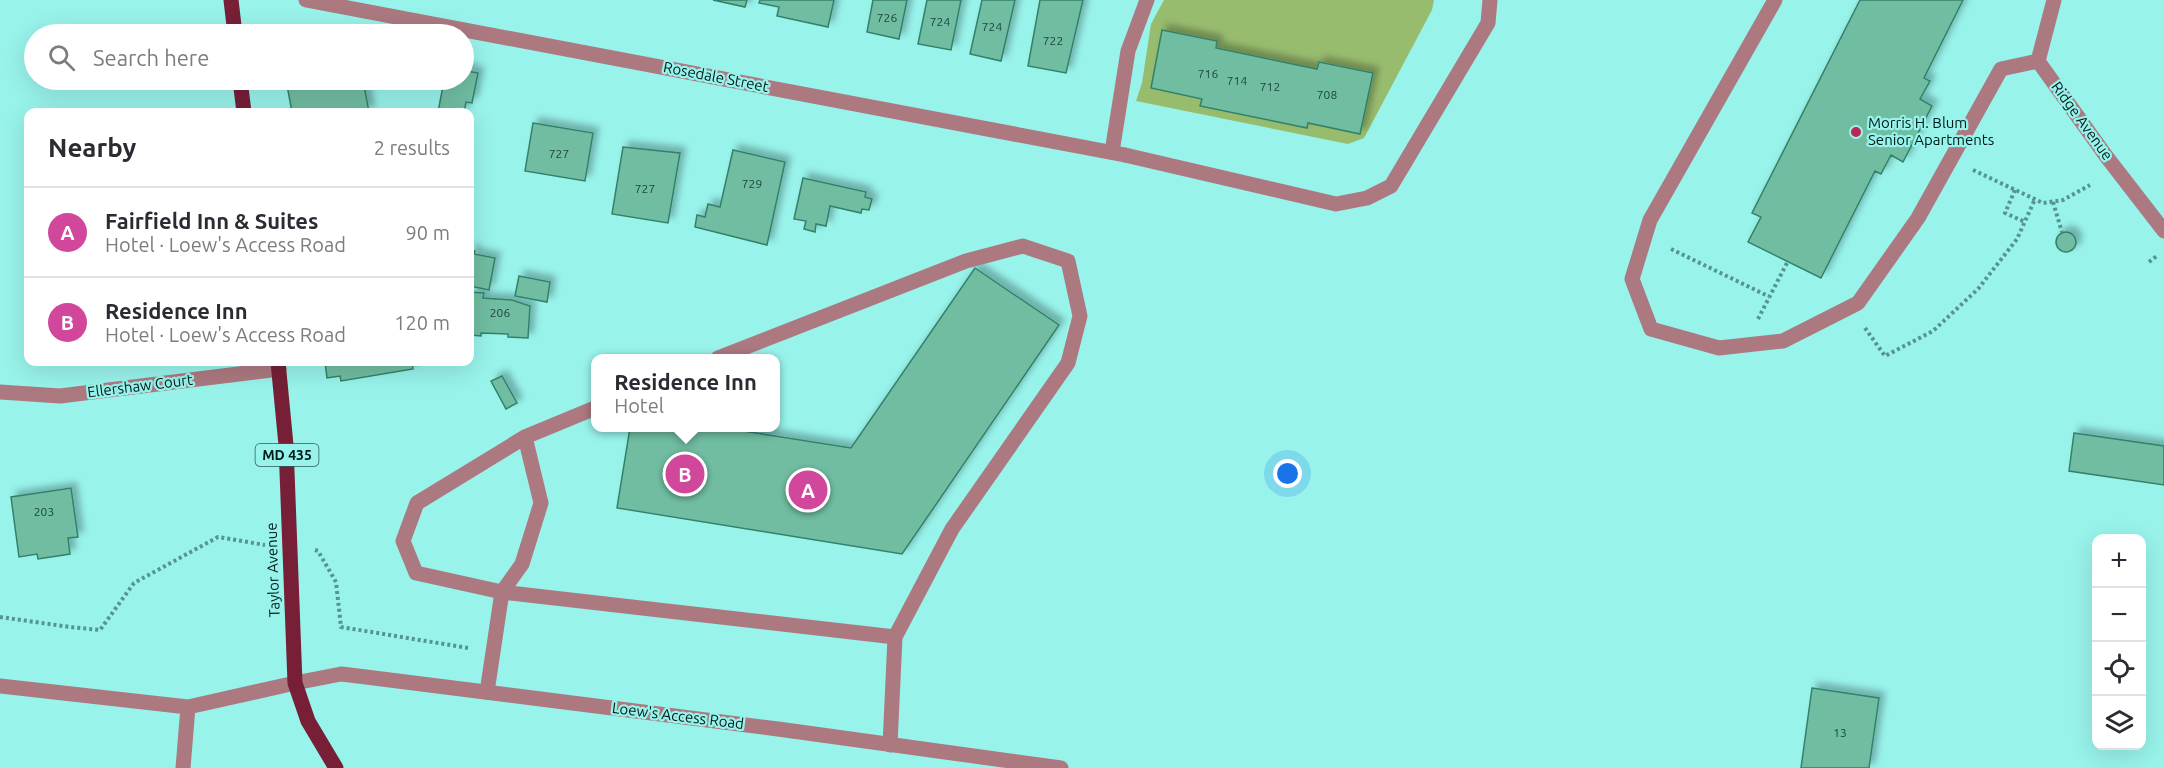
<!DOCTYPE html>
<meta charset="utf-8">
<style>
body{margin:0;font-family:Ubuntu,sans-serif;background:#f2f2f3;color:#2b2b33}
.controls{position:absolute;right:18px;bottom:18px;display:grid;overflow:hidden;border-radius:12px;box-shadow:0 6px 24px #0002}
.controls button{width:54px;height:54px;display:grid;place-items:center;padding:0;border:0;border-bottom:2px solid #e1e1e2;background:#fff;color:#2b2b33;font:30px sans-serif}
.you{position:absolute;left:1288px;top:474px;width:21px;height:21px;margin:-15px;border:4px solid #fff;border-radius:50%;background:#1a73e8;box-shadow:0 0 0 9px #1a73e833}
.badge{display:grid;place-items:center;width:39px;height:39px;border-radius:50%;background:#1a73e8;color:#fff;font-size:20px;font-weight:700}
.pin{position:absolute;translate:-50% -50%;border:3px solid #fff;box-shadow:0 2px 6px #0006}
.popup{position:absolute;left:591px;top:354px;width:189px;height:78px;box-sizing:border-box;display:grid;place-content:center;border-radius:12px;background:#fff;filter:drop-shadow(0 2px 4px #0005);font-size:20px;white-space:nowrap;color:#7c7c81}
.popup b{font-size:22px;color:#2b2b33}
.popup::after{content:'';position:absolute;left:50%;top:100%;margin-left:-12px;border:12px solid transparent;border-top-color:#fff}
.list{margin:0;padding:0;list-style:none}
h2{display:flex;justify-content:space-between;align-items:center;height:78px;margin:0;padding:0 24px;font-size:26px}
h2 small{font-size:20px;font-weight:400;color:#7c7c81}
.list li{display:grid;grid-template-columns:39px 1fr auto;gap:18px;align-items:center;box-sizing:border-box;height:90px;padding:0 24px;border-top:2px solid #e1e1e2}
.list b{display:block;font-size:22px;white-space:nowrap}
.list p{margin:0;font-size:20px;white-space:nowrap;color:#7c7c81}
.list em{font-size:20px;font-style:normal;color:#7c7c81}
.icon{flex:none;width:33px;height:33px;fill:none;stroke:currentColor;stroke-width:2;stroke-linecap:round;stroke-linejoin:round}
.map{position:relative;flex:none;width:2164px;height:768px;overflow:hidden}
.search{position:absolute;background:#fff;box-shadow:0 6px 24px #0002;left:24px;top:24px;width:450px;height:66px;display:flex;align-items:center;gap:15px;box-sizing:border-box;padding:0 21px;border-radius:33px;color:#7c7c81;font-size:22px}
.panel{position:absolute;background:#fff;box-shadow:0 6px 24px #0002;left:24px;top:108px;width:450px;height:258px;border-radius:12px}
.map>svg:first-child{display:block}
</style>
<div class="map">
<svg width="2164" height="768" viewBox="0 0 2164 768">
<defs>
<filter id="shadow"><feDropShadow dx="5.5" dy="-5.5" stdDeviation="3" flood-color="#0004"/></filter>
</defs>
<rect width="100%" height="100%" fill="#98f3eb"/>
<path fill="#98bc6e" d="M 1164,0 L 1434,0 L 1432,10 L 1364,138 L 1348,144 L 1136,101 L 1142,83 L 1151,24 Z"/>
<path fill="#70bda2" stroke="#338269" stroke-width="1.5" filter="url(#shadow)" d="M 713,0 L 747,0 L 745,7 Z
M 760,0 L 834,0 L 828,27 L 777,16 L 779,7 L 759,3 Z
M 873,0 L 907,0 L 899,39 L 867,32 Z
M 927,0 L 961,0 L 951,50 L 918,44 Z
M 982,0 L 1015,0 L 1001,61 L 970,54 Z
M 1040,0 L 1083,0 L 1066,73 L 1028,66 Z
M 1860,0 L 1963,0 L 1924,78 L 1930,81 L 1920,99 L 1932,106 L 1903,162 L 1891,155 L 1881,174 L 1875,171 L 1821,278 L 1748,242 L 1761,217 L 1752,213 Z
M 1162,30 L 1217,41 L 1216,48 L 1317,69 L 1319,62 L 1373,73 L 1360,134 L 1308,123 L 1307,128 L 1200,106 L 1202,99 L 1151,88 Z
M 464,67 L 468,68 L 467,71 L 478,73 L 472,103 L 466,102 L 464,112 L 438,112 L 443,86 L 435,84 L 436,80 L 464,80 Z
M 286,80 L 363,80 L 369,112 L 292,112 Z
M 533,123 L 593,133 L 585,181 L 525,171 Z
M 623,147 L 680,153 L 668,223 L 612,214 Z
M 733,150 L 785,162 L 767,245 L 695,227 L 697,215 L 705,217 L 708,204 L 720,207 Z
M 803,178 L 866,192 L 865,197 L 872,199 L 869,210 L 862,209 L 861,213 L 830,206 L 826,226 L 816,224 L 815,232 L 804,229 L 806,221 L 794,219 Z
M2056 242a10 10 0 1 1 20 0a10 10 0 1 1-20 0Z
M 470,250 L 475,251 L 474,254 L 495,258 L 489,290 L 470,286 Z
M 975,268 L 1059,325 L 902,554 L 617,508 L 630,428 L 724,428 L 851,448 Z
M 519,276 L 550,282 L 547,302 L 515,296 Z
M 470,292 L 484,293 L 483,298 L 512,300 L 530,306 L 528,338 L 508,337 L 508,334 L 481,333 L 481,336 L 470,335 Z
M 325,362 L 412,362 L 413,369 L 341,381 L 340,376 L 327,378 Z
M 502,376 L 517,403 L 506,409 L 491,381 Z
M 2074,433 L 2164,446 L 2164,485 L 2069,471 Z
M 71,488 L 78,537 L 68,538 L 70,554 L 38,559 L 37,554 L 19,557 L 11,497 Z
M 1812,688 L 1879,698 L 1869,768 L 1801,768 Z"/>
<g fill="none" stroke-linecap="round" stroke-linejoin="round">
<path stroke="#55948f" stroke-width="4" stroke-dasharray="3 3" stroke-linecap="butt" d="M 1973,170 L 2043,203 L 2063,200 L 2090,185
M 2015,190 L 2005,213 L 2025,222
M 2053,202 L 2062,232
M 1671,249 L 1770,297
M 2149,262 L 2158,255
M 1758,319 L 1788,261
M 1865,328 L 1885,356 L 1933,331 L 1978,289 L 2017,239 L 2035,199
M 315,550 L 318,551 L 336,582 L 341,627 L 468,648
M 0,617 L 70,627 L 100,630 L 134,583 L 218,537 L 265,545"/>
<path stroke="#ac7981" stroke-width="15" d="M 1775,0 L 1650,220 L 1632,279 L 1651,329 L 1719,348 L 1783,341 L 1858,303 L 1918,218 L 2001,69 L 2038,61
M 1112,152 L 1128,51 L 1147,0
M 1125,155 L 1336,204 L 1367,198 L 1391,186 L 1488,23 L 1490,0
M 718,358 L 966,261 L 1023,246 L 1068,261 L 1080,316 L 1068,363 L 952,529 L 895,637 L 890,745
M 595,408 L 525,437 L 417,503 L 403,541 L 416,573 L 502,592 L 895,637
M 0,686 L 188,707 L 295,683
M 487,692 L 502,592 L 522,564 L 541,503 L 525,437
M 183,768 L 188,707"/>
<path stroke="#ac7981" stroke-width="15" d="M 306,0 L 1125,155
M 2054,0 L 2038,61 L 2106,156 L 2164,231
M 0,392 L 60,396 L 279,369
M 295,683 L 341,674 L 358,676 L 778,729 L 1061,768"/>
<path stroke="#761f36" stroke-width="15" d="M 231,0 L 235,34
M 240,80 L 244,112
M 278,362 L 286,445 L 295,683 L 308,721 L 336,768"/>
</g>
<circle fill="#b82853" stroke="#98f3eb" stroke-width="2" cx="1856" cy="132" r="6"/>
<g text-anchor="middle" stroke-width="4.5" stroke-linejoin="round" paint-order="stroke">
<g font-size="12" fill="#1c443c">
<text x="887" y="22">726</text>
<text x="940" y="26">724</text>
<text x="992" y="31">724</text>
<text x="1053" y="45">722</text>
<text x="1208" y="78">716</text>
<text x="1237" y="85">714</text>
<text x="1270" y="91">712</text>
<text x="1327" y="99">708</text>
<text x="559" y="158">727</text>
<text x="752" y="188">729</text>
<text x="645" y="193">727</text>
<text x="500" y="317">206</text>
<text x="44" y="516">203</text>
<text x="1840" y="737">13</text>
</g>
<rect fill="#98f3eb" stroke="#2e5c59" stroke-width="1.5" x="255.5" y="444" width="63" height="22" rx="4.5"/>
<g font-size="14" font-weight="bold" fill="#001b1a">
<text x="287" y="460">MD 435</text>
</g>
<g font-size="15" fill="#001b1a" stroke="#98f3eb">
<text transform="translate(716 77) rotate(11)" y="5">Rosedale Street</text>
<text transform="translate(2082 121) rotate(54)" y="5">Ridge Avenue</text>
<text transform="translate(140 386) rotate(-7)" y="5">Ellershaw Court</text>
<text transform="translate(273 570) rotate(-92)" y="5">Taylor Avenue</text>
<text transform="translate(678 716) rotate(7)" y="5">Loew's Access Road</text>
</g>
<g font-size="15" fill="#001b1a" stroke="#98f3eb" text-anchor="start">
<text x="1868" y="128">Morris H. Blum<tspan x="1868" dy="17">Senior Apartments</tspan></text>
</g>
</g>
</svg>
<div class="controls">
<button>+</button>
<button>−</button>
<button><svg class="icon" aria-label="locate" viewBox="0 0 24 24"><circle cx="12" cy="12" r="6"/><path d="M12 2v4M12 18v4M2 12h4M18 12h4"/></svg></button>
<button><svg class="icon" aria-label="layers" viewBox="0 0 24 24"><path d="M12 4l9 5-9 5-9-5zM3 14l9 5 9-5"/></svg></button>
</div>
<div class="you"></div>
<div class="pin badge" style="left:808px;top:490px;background:#d1479c">A</div>
<div class="pin badge" style="left:685px;top:474px;background:#d1479c">B</div>
<div class="popup"><b>Residence Inn</b>Hotel</div>
<div class="search"><svg class="icon" aria-label="search" viewBox="0 0 24 24"><circle cx="10" cy="10" r="6"/><path d="M15 15l6 6"/></svg>Search here</div>
<section class="panel">
<h2>Nearby<small>2 results</small></h2>
<ul class="list">
<li><span class="badge" style="background:#d1479c">A</span><div><b>Fairfield Inn &amp; Suites</b><p>Hotel · Loew's Access Road</p></div><em>90 m</em></li>
<li><span class="badge" style="background:#d1479c">B</span><div><b>Residence Inn</b><p>Hotel · Loew's Access Road</p></div><em>120 m</em></li>
</ul>
</section>
</div>
